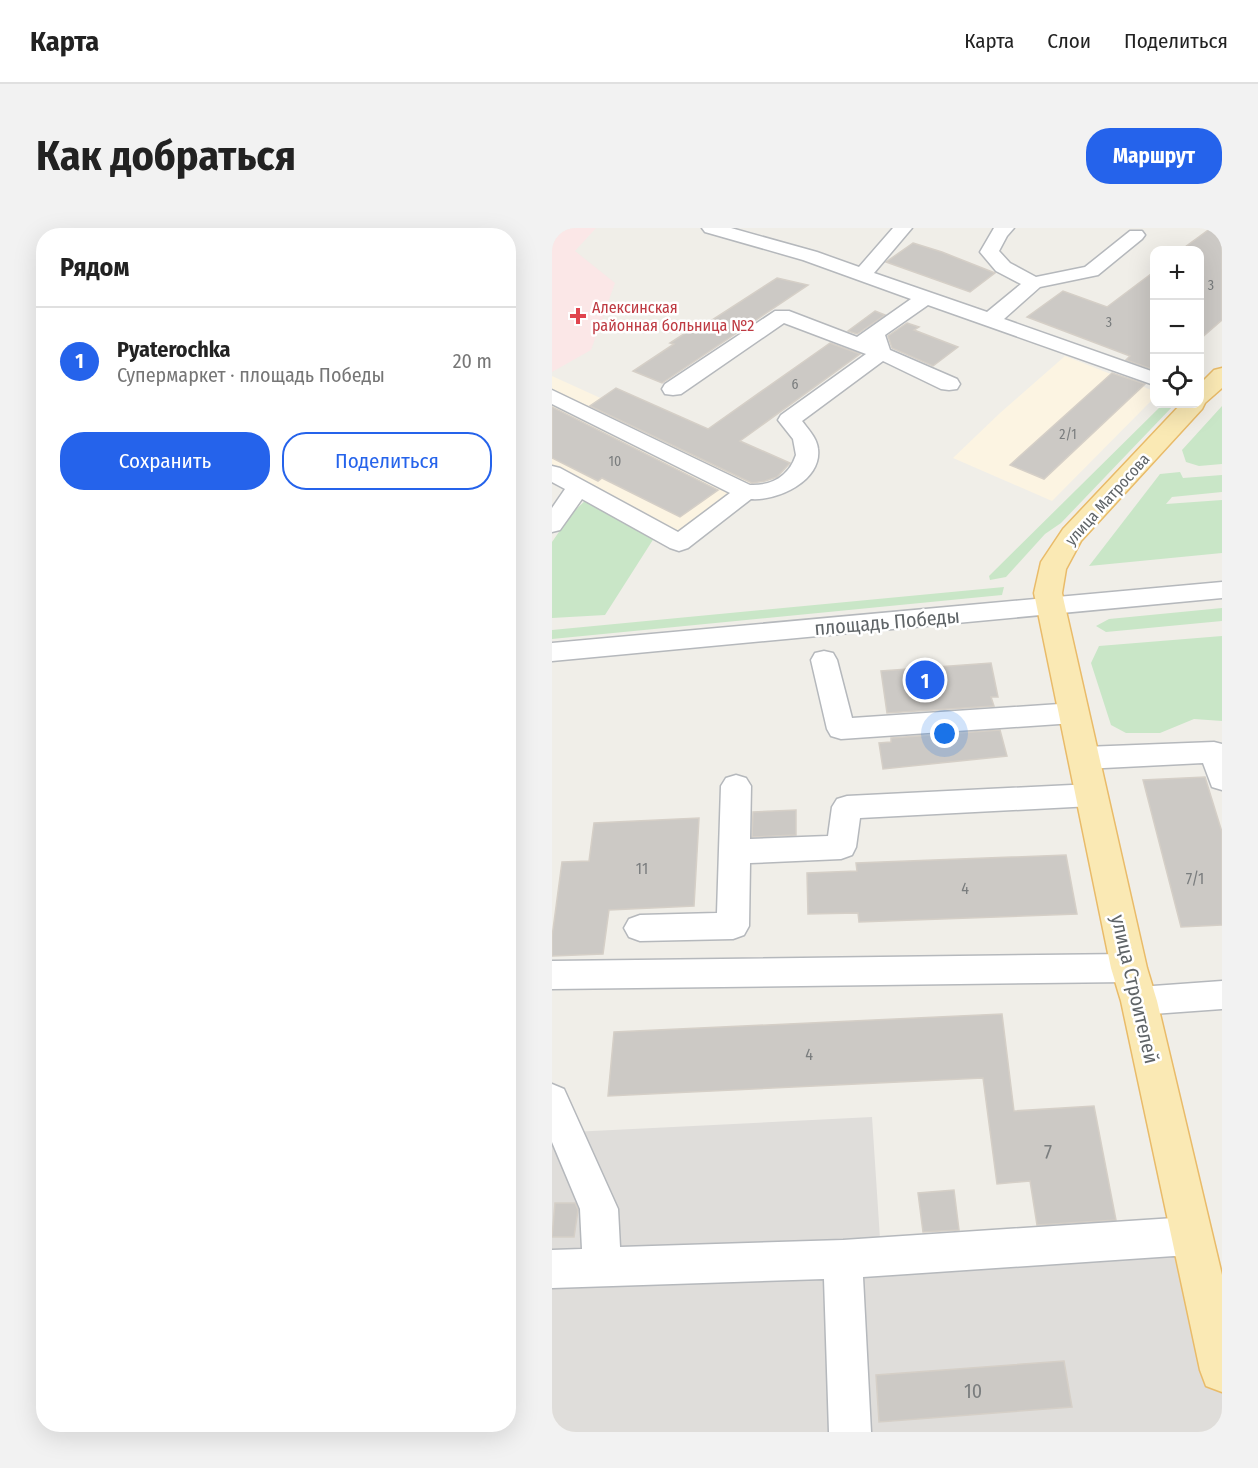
<!DOCTYPE html>
<html lang="ru">
<meta charset="utf-8">
<style>
body{margin:0;font-family:"Fira Sans Condensed",sans-serif;background:#f2f2f2;color:#222}
.controls{position:absolute;right:18px;top:18px;display:grid;overflow:hidden;border-radius:12px;box-shadow:0 6px 24px #0002}
.controls button{width:54px;height:54px;display:grid;place-items:center;padding:0;border:0;border-bottom:2px solid #e0e0e0;background:#fff;color:#222;font:30px sans-serif}
.you{position:absolute;left:393px;top:506px;width:21px;height:21px;margin:-15px;border:4px solid #fff;border-radius:50%;background:#1a73e8;box-shadow:0 0 0 9px #1a73e833}
.badge{display:grid;place-items:center;width:39px;height:39px;border-radius:50%;background:#2563eb;color:#fff;font-size:20px;font-weight:700}
.pin{position:absolute;translate:-50% -50%;border:3px solid #fff;box-shadow:0 2px 6px #0006}
.list{margin:0;padding:0;list-style:none}
h2{display:flex;justify-content:space-between;align-items:center;height:78px;margin:0;padding:0 24px;font-size:26px}
h2 small{font-size:20px;font-weight:400;color:#767676}
.list li{display:grid;grid-template-columns:39px 1fr auto;gap:18px;align-items:center;box-sizing:border-box;height:108px;padding:0 24px;border-top:2px solid #e0e0e0}
.list b{display:block;font-size:22px;white-space:nowrap}
.list p{margin:0;font-size:20px;white-space:nowrap;color:#767676}
.list em{font-size:20px;font-style:normal;color:#767676}
.actions{display:flex;gap:12px;padding:18px 24px}
.actions a{flex:1;padding:14px 0;border:2px solid #2563eb;border-radius:24px;text-align:center;font-size:21px;color:#2563eb}
.actions .main{background:#2563eb;color:#fff}
.icon{flex:none;width:33px;height:33px;fill:none;stroke:currentColor;stroke-width:2;stroke-linecap:round;stroke-linejoin:round}
.map{position:relative;flex:none;width:670px;height:1204px;overflow:hidden;border-radius:24px}
header{display:flex;align-items:center;gap:36px;box-sizing:border-box;height:84px;padding:0 30px;background:#fff;border-bottom:2px solid #e0e0e0}
header strong{font-size:28px}
nav{display:flex;gap:33px;margin-inline-start:auto;font-size:21px}
.intro{display:flex;align-items:center;justify-content:space-between;box-sizing:border-box;height:144px;padding:0 36px}
h1{margin:0;font-size:42px}
.button{padding:15px 27px;border-radius:24px;background:#2563eb;color:#fff;font-size:21px;font-weight:700}
main{display:flex;gap:36px;padding:0 36px}
aside{flex:1;background:#fff;border-radius:24px;box-shadow:0 6px 24px #0002}
.map>svg:first-child{display:block}
</style>
<header>
<strong>Карта</strong>
<nav><a>Карта</a><a>Слои</a><a>Поделиться</a></nav>
</header>
<div class="intro"><h1>Как добраться</h1><a class="button">Маршрут</a></div>
<main>
<aside>
<h2>Рядом<small></small></h2>
<ul class="list">
<li><span class="badge">1</span><div><b>Pyaterochka</b><p>Супермаркет · площадь Победы</p></div><em>20 m</em></li>
</ul>
<div class="actions"><a class="main">Сохранить</a><a>Поделиться</a></div>
</aside>
<div class="map">
<svg width="670" height="1204" viewBox="0 0 670 1204">
<rect width="100%" height="100%" fill="#f0eee8"/>
<path fill="#fcf4e2" d="M 513,128 L 602,163 L 602,170 L 500,273 L 401,230 L 448,185 Z
M 0,148 L 66,178 L 166,239 L 211,259 L 130,320 L 0,253 Z"/>
<path fill="#dfddda" d="M 320,889 L 329,1026 L 622,1009 L 670,1074 L 670,1204 L 0,1204 L 0,905 Z"/>
<path fill="#fbe7e7" d="M 0,0 L 44,0 L 23,23 L 63,55 L 39,122 L 0,144 Z"/>
<path fill="#c9e6c7" d="M 611,176 L 619,176 L 621,178 L 509,295 L 493,306 L 454,349 L 438,352 L 437,348 Z
M 670,178 L 670,236 L 647,238 L 634,234 L 630,222 Z
M 628,244 L 631,250 L 670,247 L 670,264 L 620,269 L 614,276 L 670,272 L 670,325 L 537,338 L 608,246 Z
M 36,270 L 104,307 L 53,387 L 0,390 L 0,314 L 20,285 Z
M 452,359 L 450,367 L 0,411 L 0,402 Z
M 670,380 L 670,393 L 554,404 L 544,398 L 557,391 Z
M 670,408 L 670,493 L 642,491 L 608,505 L 574,505 L 559,497 L 539,435 L 547,418 Z"/>
<path fill="#ccc9c5" stroke="#d5cfc7" stroke-width="1.5" d="M 659,0 L 670,0 L 670,92 L 648,111 L 648,22 L 629,22 Z
M 361,15 L 390,24 L 443,45 L 418,64 L 334,34 Z
M 603,43 L 603,142 L 574,132 L 578,128 L 475,89 L 511,63 L 555,79 Z
M 225,50 L 256,57 L 110,155 L 81,143 L 122,116 L 118,115 L 150,94 L 154,96 Z
M 323,83 L 333,87 L 305,106 L 296,103 Z
M 355,95 L 367,99 L 362,102 L 406,119 L 381,138 L 340,120 L 336,108 Z
M 278,115 L 308,126 L 188,213 L 238,235 L 225,249 L 213,253 L 200,255 L 185,248 L 38,178 L 64,160 L 156,201 Z
M 560,145 L 593,156 L 492,251 L 458,237 Z
M 0,179 L 166,262 L 128,289 L 50,250 L 46,253 L 0,230 Z
M 439,435 L 446,469 L 439,469 L 442,478 L 335,485 L 329,443 Z
M 448,502 L 455,528 L 331,541 L 327,515 L 339,514 L 339,510 Z
M 653,549 L 670,604 L 670,697 L 629,699 L 591,552 Z
M 244,582 L 244,607 L 200,609 L 201,584 Z
M 147,590 L 142,678 L 57,682 L 51,726 L 0,728 L 0,709 L 10,634 L 37,633 L 42,595 Z
M 514,627 L 525,686 L 307,694 L 306,685 L 256,686 L 255,645 L 305,643 L 304,635 Z
M 450,786 L 462,883 L 542,878 L 564,992 L 485,997 L 478,953 L 445,956 L 431,850 L 56,868 L 62,804 Z
M 402,962 L 407,1002 L 371,1004 L 366,965 Z
M 3,975 L 23,975 L 26,982 L 22,1009 L 0,1009 Z
M 512,1133 L 520,1179 L 327,1194 L 324,1147 Z"/>
<g fill="none" stroke-linecap="round" stroke-linejoin="round">
<defs>
<path id="minor" d="M 150,0 L 179,0 L 265,24 L 307,39 L 341,0 L 360,0 L 322,45 L 435,84 L 469,56 L 444,43 L 428,24 L 442,0 L 462,0 L 455,8 L 447,23 L 458,35 L 484,49 L 533,39 L 578,3 L 590,3 L 593,7 L 590,11 L 546,47 L 488,59 L 452,91 L 602,144 L 602,157 L 376,77 L 333,107 L 338,122 L 405,151 L 408,156 L 405,161 L 397,162 L 389,161 L 331,133 L 250,193 C 256,201 265,210 266,221 C 270,253 225,273 199,271 L 136,320 L 127,323 L 118,320 L 30,271 L 8,302 L 0,304 L 0,280 L 13,261 L 0,254 L 0,238 L 8,240 L 126,304 L 178,265 L 0,176 L 0,162 L 198,257 C 220,258 237,248 244,227 L 241,211 L 226,192 L 229,187 L 314,126 L 232,95 L 129,166 L 121,167 L 113,166 L 110,161 L 113,156 L 223,83 L 237,83 L 305,109 L 359,71 L 251,32 L 153,4 Z
M 670,354 L 670,370 L 0,433 L 0,415 Z
M 272,423 L 281,425 L 285,432 L 300,490 L 522,475 L 532,478 L 536,485 L 532,492 L 522,495 L 289,511 L 279,508 L 275,501 L 259,432 L 263,425 Z
M 662,514 L 670,516 L 670,562 L 660,559 L 651,535 L 532,541 L 522,537 L 518,530 L 522,523 L 532,519 Z
M 184,547 L 194,550 L 199,558 L 198,611 L 276,608 L 280,579 L 285,571 L 295,568 L 540,556 L 550,559 L 555,567 L 550,575 L 540,578 L 308,590 L 304,619 L 300,627 L 289,631 L 198,635 L 197,698 L 192,707 L 181,711 L 88,713 L 77,709 L 72,700 L 77,691 L 88,687 L 165,685 L 169,558 L 174,550 Z
M 577,726 L 589,730 L 593,740 L 589,750 L 577,754 L 0,761 L 0,733 Z
M 670,753 L 670,781 L 587,787 L 575,783 L 570,773 L 575,763 L 587,759 Z
M 0,856 L 12,861 L 66,981 L 68,1019 L 291,1012 L 622,990 L 639,992 L 652,998 L 658,1011 L 652,1024 L 639,1030 L 622,1028 L 311,1049 L 319,1204 L 277,1204 L 272,1051 L 0,1060 L 0,1022 L 30,1021 L 28,981 L 0,914 Z"/>
<path id="major" d="M 670,140 L 670,160 L 653,175 L 650,181 L 529,313 L 514,341 L 510,365 L 595,740 L 605,773 L 670,1047 L 670,1164 L 654,1158 L 648,1142 L 569,773 L 559,740 L 482,365 L 489,334 L 511,301 L 629,176 L 648,176 L 648,156 L 662,142 Z"/>
</defs>
<use href="#minor" stroke="#b5b8bc" stroke-width="3"/>
<use href="#major" stroke="#e9bb69" stroke-width="3"/>
<use href="#minor" fill="#fff" fill-rule="evenodd"/>
<use href="#major" fill="#fae9b4" fill-rule="evenodd"/>
</g>
<path fill="#e0444e" stroke="#fff" stroke-width="2" d="M23 79h6v6h6v6h-6v6h-6v-6h-6v-6h6z"/>
<g text-anchor="middle" stroke-width="5" stroke-linejoin="round" paint-order="stroke">
<g font-size="14" fill="#7a7d7e">
<text x="659" y="62">3</text>
<text x="557" y="99">3</text>
<text x="243" y="161">6</text>
<text x="516" y="211">2/1</text>
<text x="63" y="238">10</text>
</g>
<g font-size="16" fill="#be3a42" stroke="#fff" text-anchor="start">
<text x="40" y="85">Алексинская<tspan x="40" dy="18">районная больница №2</tspan></text>
</g>
<g font-size="16" fill="#5f6467" stroke="#fff">
<text transform="translate(555 271) rotate(-48)" y="6">улица Матросова</text>
</g>
<g font-size="16" fill="#7a7d7e">
<text x="90" y="646">11</text>
<text x="643" y="656">7/1</text>
<text x="413" y="666">4</text>
<text x="257" y="832">4</text>
</g>
<g font-size="20" fill="#5f6467" stroke="#fff">
<text transform="translate(335 394) rotate(-5)" y="7">площадь Победы</text>
<text transform="translate(583 761) rotate(77)" y="7">улица Строителей</text>
</g>
<g font-size="20" fill="#7a7d7e">
<text x="496" y="931">7</text>
<text x="421" y="1170">10</text>
</g>
</g>
</svg>
<div class="controls">
<button>+</button>
<button>−</button>
<button><svg class="icon" aria-label="locate" viewBox="0 0 24 24"><circle cx="12" cy="12" r="6"/><path d="M12 2v4M12 18v4M2 12h4M18 12h4"/></svg></button>
</div>
<div class="you"></div>
<div class="pin badge" style="left:373px;top:452px">1</div>
</div>
</main>
